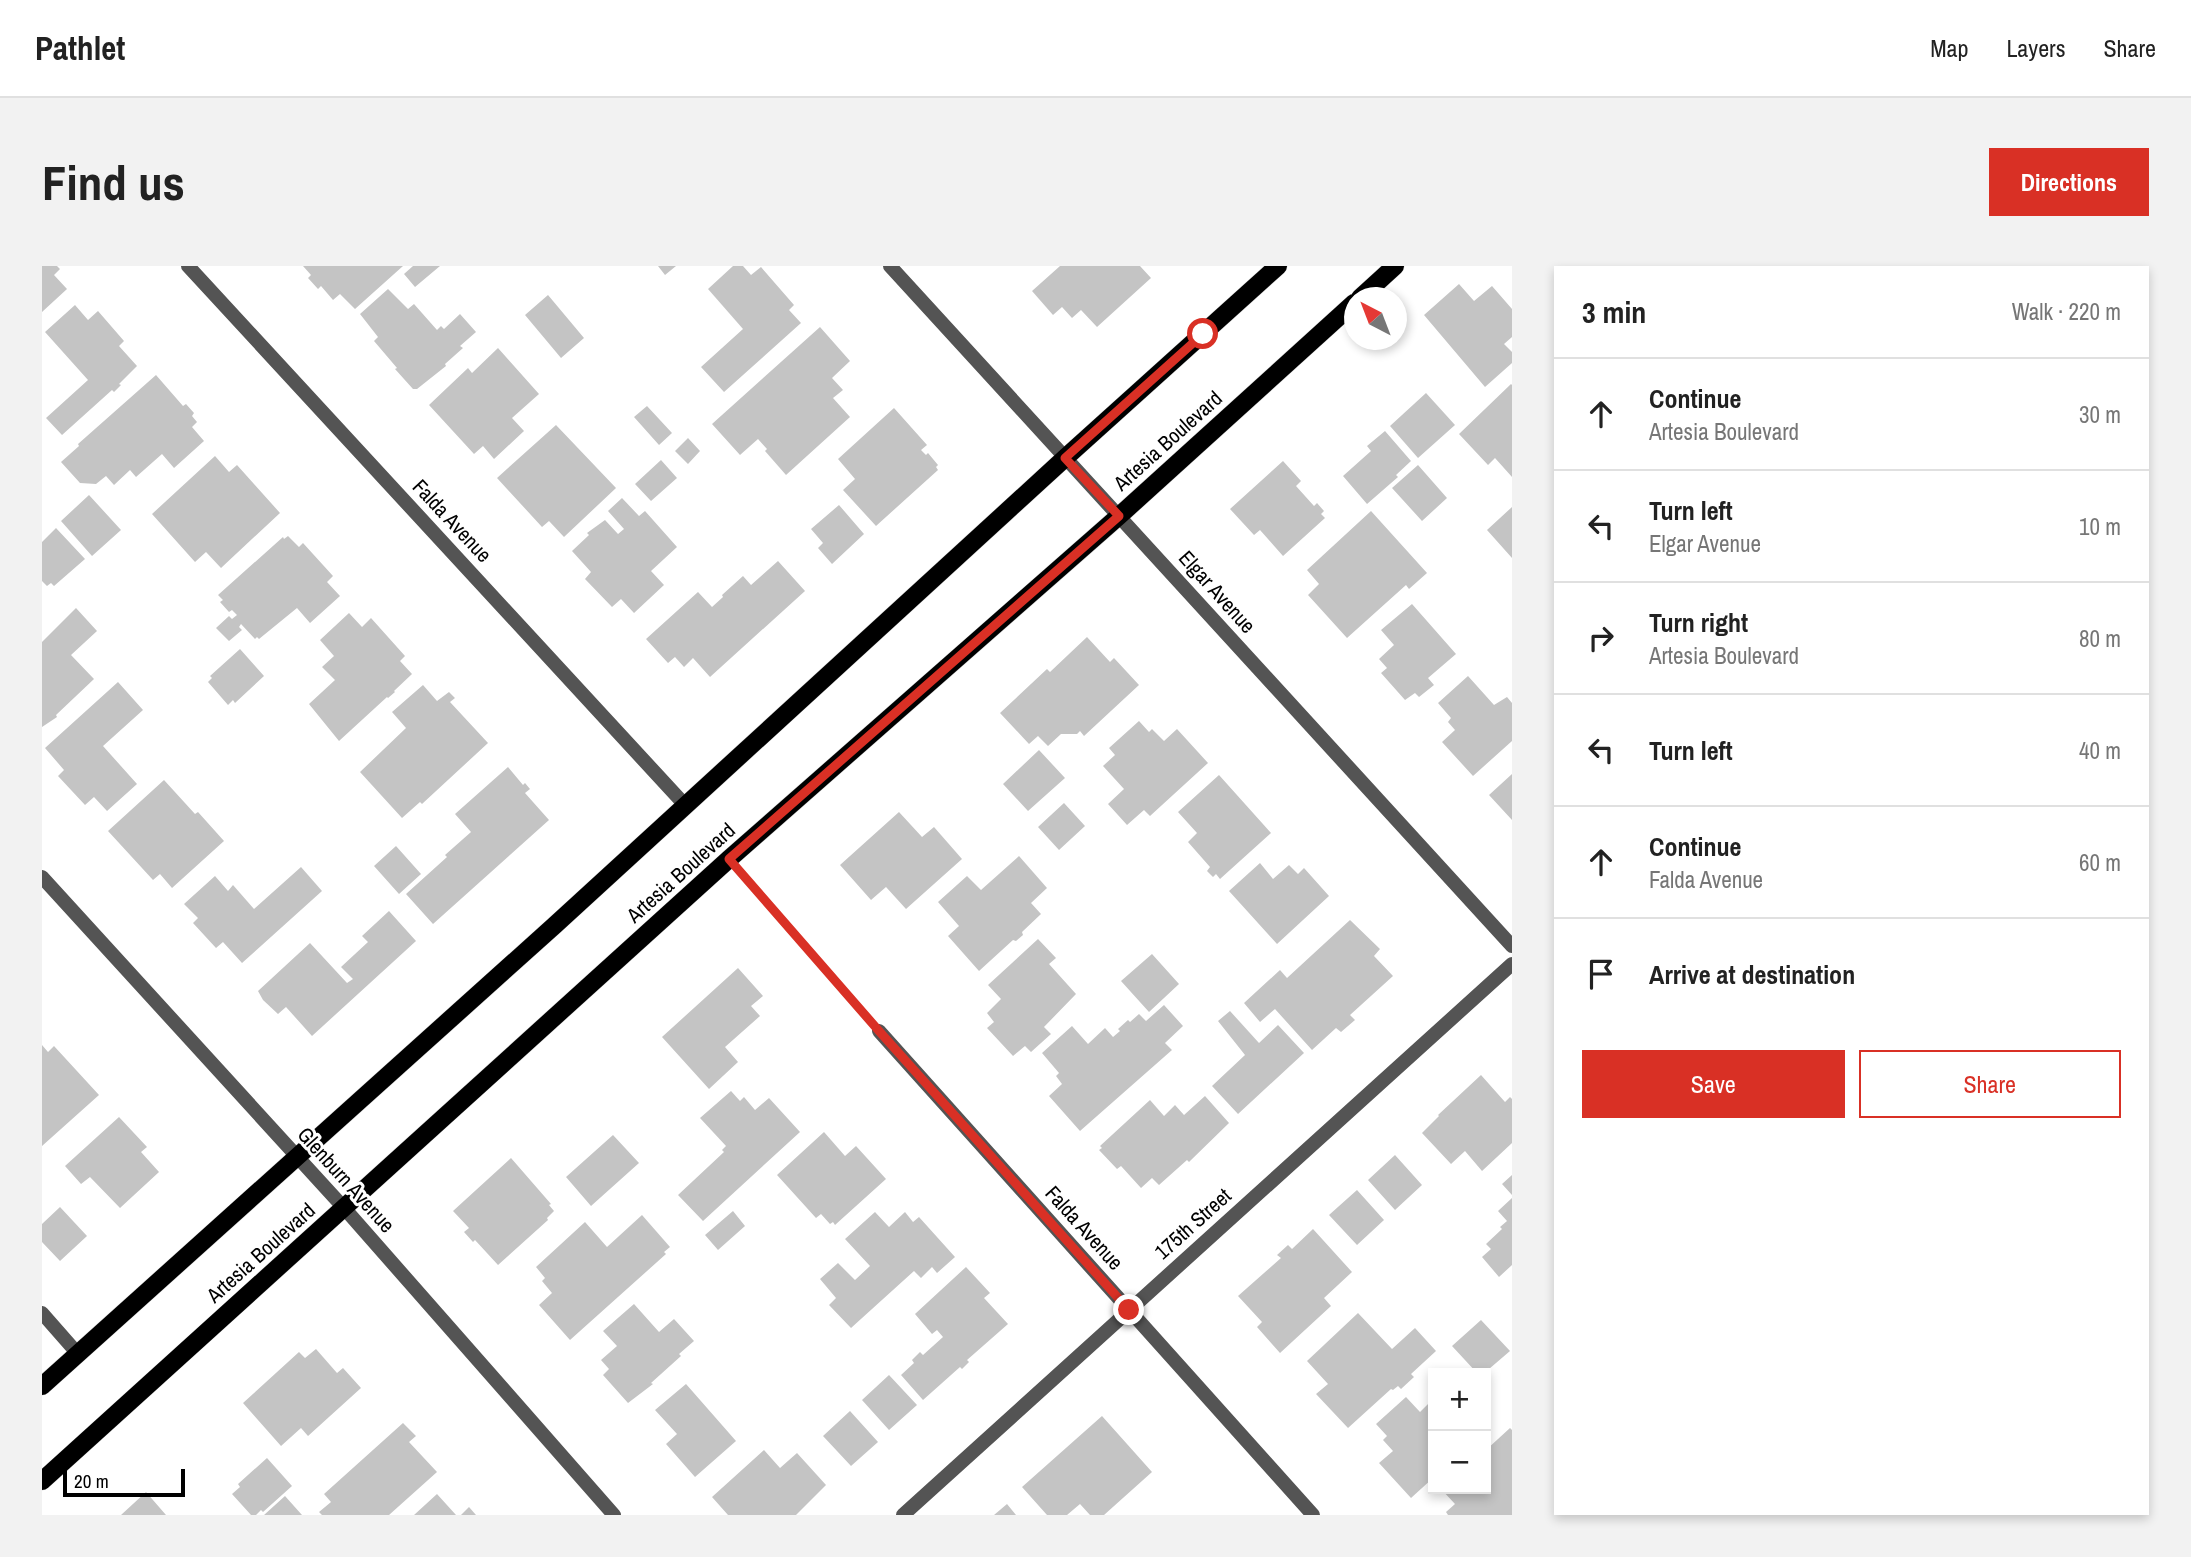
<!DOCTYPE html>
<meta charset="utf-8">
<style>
body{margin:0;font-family:"Archivo Narrow",sans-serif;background:#f2f2f2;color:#222}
.controls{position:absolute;right:21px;bottom:21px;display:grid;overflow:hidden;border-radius:0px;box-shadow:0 4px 10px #0003}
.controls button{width:63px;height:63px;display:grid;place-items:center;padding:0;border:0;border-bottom:2px solid #e0e0e0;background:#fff;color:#222;font:35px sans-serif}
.compass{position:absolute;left:1302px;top:21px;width:63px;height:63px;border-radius:50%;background:#fff;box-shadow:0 4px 10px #0003;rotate:318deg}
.scale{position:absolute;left:21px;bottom:18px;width:122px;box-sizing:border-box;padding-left:7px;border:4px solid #000;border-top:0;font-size:19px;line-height:24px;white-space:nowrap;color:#000;-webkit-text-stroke:5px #fff;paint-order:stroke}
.stop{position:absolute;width:21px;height:21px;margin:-16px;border:5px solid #d93025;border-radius:50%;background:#fff}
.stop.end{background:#d93025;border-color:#fff;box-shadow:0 2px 7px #0008}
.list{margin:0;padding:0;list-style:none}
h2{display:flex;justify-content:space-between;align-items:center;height:91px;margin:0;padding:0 28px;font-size:30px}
h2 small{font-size:23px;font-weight:400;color:#767676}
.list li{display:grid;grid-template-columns:46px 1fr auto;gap:21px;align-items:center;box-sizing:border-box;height:112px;padding:0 28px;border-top:2px solid #e0e0e0}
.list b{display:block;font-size:26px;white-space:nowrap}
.list p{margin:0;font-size:23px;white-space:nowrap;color:#767676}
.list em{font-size:23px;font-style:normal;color:#767676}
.actions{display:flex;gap:14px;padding:21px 28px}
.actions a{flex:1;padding:16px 0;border:2px solid #d93025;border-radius:0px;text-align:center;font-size:24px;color:#d93025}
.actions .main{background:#d93025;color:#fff}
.icon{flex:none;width:38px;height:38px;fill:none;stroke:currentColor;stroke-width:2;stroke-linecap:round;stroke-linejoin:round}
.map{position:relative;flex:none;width:1470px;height:1249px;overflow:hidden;border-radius:0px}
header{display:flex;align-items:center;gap:42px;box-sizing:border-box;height:98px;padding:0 35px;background:#fff;border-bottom:2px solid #e0e0e0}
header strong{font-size:33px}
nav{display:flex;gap:38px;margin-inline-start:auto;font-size:24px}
.intro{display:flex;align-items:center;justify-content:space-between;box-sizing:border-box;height:168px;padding:0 42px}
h1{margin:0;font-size:49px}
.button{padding:18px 32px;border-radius:0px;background:#d93025;color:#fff;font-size:24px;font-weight:700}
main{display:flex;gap:42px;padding:0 42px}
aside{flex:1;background:#fff;border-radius:0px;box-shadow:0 4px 10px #0003}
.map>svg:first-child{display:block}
</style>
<header>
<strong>Pathlet</strong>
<nav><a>Map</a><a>Layers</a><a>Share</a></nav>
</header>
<div class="intro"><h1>Find us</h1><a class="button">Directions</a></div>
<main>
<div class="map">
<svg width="1470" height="1249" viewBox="0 0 1470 1249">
<rect width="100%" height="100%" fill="#fff"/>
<path fill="#c4c4c4" d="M 0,0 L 15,0 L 18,3 L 12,9 L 25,23 L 0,46 Z
M 261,0 L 361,0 L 313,43 L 298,28 L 291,34 L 279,20 L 276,23 L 266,12 L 269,9 Z
M 371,0 L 398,0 L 373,21 L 362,8 Z
M 616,0 L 634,0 L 623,9 Z
M 691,0 L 701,0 L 709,9 L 719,1 L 752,39 L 747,44 L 759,57 L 682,126 L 659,101 L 701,63 L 666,23 Z
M 1018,0 L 1098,0 L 1109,12 L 1055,61 L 1039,44 L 1030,52 L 1020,41 L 1011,49 L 990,25 Z
M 1417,18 L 1432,35 L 1450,20 L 1470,43 L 1470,71 L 1462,78 L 1470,86 L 1470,97 L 1443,121 L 1382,49 Z
M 346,23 L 366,43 L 372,38 L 395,64 L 399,60 L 402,63 L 418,48 L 434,66 L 418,80 L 421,82 L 403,98 L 404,100 L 375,123 L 371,123 L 353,103 L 355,102 L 332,75 L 336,71 L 318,48 Z
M 506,29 L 542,72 L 519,92 L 483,49 Z
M 33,39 L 46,54 L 56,45 L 82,75 L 77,80 L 95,100 L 77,118 L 79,119 L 72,126 L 70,124 L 20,169 L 4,152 L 46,114 L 3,66 Z
M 778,61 L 808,95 L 790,112 L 801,124 L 791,132 L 808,151 L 744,209 L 723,185 L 725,183 L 716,173 L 698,189 L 670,158 Z
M 456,82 L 497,128 L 470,152 L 482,165 L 452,193 L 441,180 L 432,188 L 387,139 L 426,102 L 430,107 Z
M 114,109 L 141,140 L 144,138 L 152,147 L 150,150 L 155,156 L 150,161 L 162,175 L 132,202 L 120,188 L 94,211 L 88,204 L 72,219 L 64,210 L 54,218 L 38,217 L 19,196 L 37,180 L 36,178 Z
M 1469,118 L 1470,119 L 1470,211 L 1453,192 L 1446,199 L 1417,168 Z
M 1384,127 L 1413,159 L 1376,192 L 1348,160 Z
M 605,140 L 630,167 L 617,179 L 592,151 Z
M 852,142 L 885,179 L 879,184 L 884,189 L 886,187 L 896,199 L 894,201 L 896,204 L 834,260 L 801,224 L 813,213 L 796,193 Z
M 514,159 L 574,222 L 522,271 L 507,255 L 500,261 L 455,212 Z
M 1343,165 L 1369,195 L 1354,209 L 1356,211 L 1325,238 L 1301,210 L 1329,185 L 1325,180 Z
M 646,172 L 658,185 L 646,198 L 633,185 Z
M 173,190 L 187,206 L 195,199 L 238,247 L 179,302 L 164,286 L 153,296 L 110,248 Z
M 619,194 L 635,212 L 609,235 L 593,218 Z
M 1241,195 L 1259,215 L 1254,220 L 1272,240 L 1275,237 L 1282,245 L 1279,248 L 1283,252 L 1241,290 L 1218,264 L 1212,269 L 1188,243 Z
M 1376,199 L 1405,232 L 1380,255 L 1350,222 Z
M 47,229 L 79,264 L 50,290 L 19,255 Z
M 580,232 L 597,250 L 603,245 L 635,281 L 609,305 L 622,319 L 592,347 L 579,333 L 570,341 L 543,313 L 549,306 L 530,285 L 547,269 L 545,267 L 563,254 L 576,268 L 582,263 L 566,245 Z
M 797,239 L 822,268 L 790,298 L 776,282 L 781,277 L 769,263 Z
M 1470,241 L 1470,292 L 1445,264 Z
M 1329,245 L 1385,307 L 1367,323 L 1364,319 L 1305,372 L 1266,329 L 1277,318 L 1265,304 Z
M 14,262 L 43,293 L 12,320 L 9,317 L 5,320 L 0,315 L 0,276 Z
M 246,270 L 257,281 L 261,277 L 291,310 L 285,316 L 298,330 L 268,357 L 255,342 L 217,373 L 215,371 L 213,373 L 199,358 L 197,361 L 200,364 L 187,375 L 174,362 L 187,350 L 190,353 L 195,349 L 190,344 L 187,346 L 178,336 L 181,334 L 176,329 L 241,271 L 242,273 Z
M 736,295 L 763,325 L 668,411 L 651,392 L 642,401 L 633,391 L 626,397 L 604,373 L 656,326 L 670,341 L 681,331 L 680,329 L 701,310 L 709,319 Z
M 1370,338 L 1414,388 L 1386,412 L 1392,419 L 1377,431 L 1373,427 L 1363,434 L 1339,407 L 1345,402 L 1337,393 L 1352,379 L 1339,364 Z
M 34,342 L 55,365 L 29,389 L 52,413 L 14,449 L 15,451 L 0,461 L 0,376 Z
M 307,347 L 320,361 L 329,352 L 363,390 L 358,395 L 370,408 L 352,425 L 353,426 L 346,432 L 345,431 L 297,475 L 267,438 L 293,414 L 280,401 L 292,390 L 278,374 Z
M 1045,371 L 1068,396 L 1072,392 L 1097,419 L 1042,470 L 1038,465 L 1035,468 L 1019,468 L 1006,480 L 996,470 L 987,478 L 958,447 L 1005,403 L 1008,406 Z
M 198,383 L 222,410 L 193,437 L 191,434 L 186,439 L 166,416 L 170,412 L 168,410 Z
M 1426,410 L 1452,439 L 1465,431 L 1470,437 L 1470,475 L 1431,510 L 1400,476 L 1413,464 L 1406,456 L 1409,452 L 1396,437 Z
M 76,416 L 101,444 L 61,480 L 95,518 L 65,545 L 52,531 L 43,539 L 16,510 L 22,504 L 3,482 Z
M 381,419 L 395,435 L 407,426 L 413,432 L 408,436 L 446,477 L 380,538 L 378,536 L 360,552 L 318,506 L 364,462 L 350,446 Z
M 1097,455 L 1107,466 L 1110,463 L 1122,475 L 1135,463 L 1166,497 L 1108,550 L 1102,544 L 1085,559 L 1066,538 L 1082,523 L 1061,500 L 1073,489 L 1067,482 Z
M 997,484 L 1023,512 L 986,545 L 961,518 Z
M 466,501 L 481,519 L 483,517 L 488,523 L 483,527 L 507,554 L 391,658 L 364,628 L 405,591 L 403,589 L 429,566 L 413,548 Z
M 1470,508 L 1470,554 L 1447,529 Z
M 1177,509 L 1229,567 L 1178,613 L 1174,608 L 1171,611 L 1165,605 L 1168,601 L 1146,576 L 1155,567 L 1136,546 Z
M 122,514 L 153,548 L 156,546 L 182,575 L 130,622 L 118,608 L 111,614 L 66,565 Z
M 1022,537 L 1043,560 L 1017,584 L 996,561 Z
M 857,546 L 880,571 L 892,561 L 920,593 L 864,643 L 844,621 L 829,634 L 798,599 Z
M 354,580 L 379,608 L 357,628 L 332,600 Z
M 977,590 L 1005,622 L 989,637 L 999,648 L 980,666 L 981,669 L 974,675 L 971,674 L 937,705 L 906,670 L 917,660 L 896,636 L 925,610 L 939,624 Z
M 1218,597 L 1231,613 L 1247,599 L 1256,608 L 1262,602 L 1287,630 L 1235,678 L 1187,625 Z
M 259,601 L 280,625 L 200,697 L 181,676 L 174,682 L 151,657 L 156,652 L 142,638 L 173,610 L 186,625 L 191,619 L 212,643 Z
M 347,645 L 374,675 L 270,770 L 244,741 L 236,748 L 221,734 L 216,725 L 268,677 L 305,717 L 311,713 L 299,701 L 326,676 L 320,670 Z
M 1308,654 L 1338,683 L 1332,690 L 1351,710 L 1308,749 L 1313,754 L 1299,766 L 1294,762 L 1270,784 L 1233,743 L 1218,756 L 1202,737 L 1238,704 L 1245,712 Z
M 996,673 L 1014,692 L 1007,698 L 1034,728 L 1002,761 L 1009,768 L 989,786 L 983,780 L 971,790 L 945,762 L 952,756 L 945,747 L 959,733 L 946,719 Z
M 1110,688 L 1137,718 L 1107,746 L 1079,715 Z
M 696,702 L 721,730 L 709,740 L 718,750 L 683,781 L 696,796 L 667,823 L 620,771 Z
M 1122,739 L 1141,760 L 1123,777 L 1130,784 L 1038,865 L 1007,830 L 1020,818 L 1014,810 L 1017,807 L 1000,787 L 1030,760 L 1046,778 L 1063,762 L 1071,771 L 1078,765 L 1076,763 L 1086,754 L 1088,756 L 1097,748 L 1104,755 Z
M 1188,745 L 1217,777 L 1236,759 L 1262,787 L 1196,848 L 1170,820 L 1203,789 L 1176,755 Z
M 0,779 L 6,786 L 12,780 L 57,829 L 0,880 Z
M 1439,809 L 1463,836 L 1468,831 L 1470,833 L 1470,877 L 1440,905 L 1423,885 L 1409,898 L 1380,867 L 1397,850 L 1396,849 Z
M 689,825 L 698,835 L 702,831 L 713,844 L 727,832 L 758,866 L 661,955 L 636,929 L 682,886 L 680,884 L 684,880 L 658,852 Z
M 1163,830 L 1187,857 L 1147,896 L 1145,894 L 1117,919 L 1110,912 L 1099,922 L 1079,900 L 1075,903 L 1057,884 L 1060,882 L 1058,880 L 1108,834 L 1122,850 L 1133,839 L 1142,849 Z
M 77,851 L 105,881 L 99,886 L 117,906 L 78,942 L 48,911 L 39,918 L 23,900 Z
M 782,866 L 803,890 L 814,880 L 844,913 L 793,959 L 791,956 L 788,958 L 779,948 L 774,952 L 735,909 Z
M 571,869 L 597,897 L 549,940 L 524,911 Z
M 1353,889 L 1380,919 L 1353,944 L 1326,914 Z
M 469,892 L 509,938 L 507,939 L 512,945 L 505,952 L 506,954 L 456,999 L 433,974 L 431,976 L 422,966 L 427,962 L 411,945 Z
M 1470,909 L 1470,929 L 1460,918 Z
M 1315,924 L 1342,954 L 1315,979 L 1287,949 Z
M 1470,932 L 1470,999 L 1457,1011 L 1440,991 L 1449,983 L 1444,978 L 1460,963 L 1458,961 L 1465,955 L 1456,945 Z
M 18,941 L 45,970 L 18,995 L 0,976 L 0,958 Z
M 691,945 L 703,960 L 676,984 L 663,969 Z
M 833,946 L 847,961 L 863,946 L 871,956 L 877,951 L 913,991 L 895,1007 L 890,1001 L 879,1012 L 872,1005 L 809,1062 L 787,1039 L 794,1032 L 778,1013 L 796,997 L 813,1014 L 828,1000 L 803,973 Z
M 600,949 L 628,981 L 622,986 L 624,988 L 528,1074 L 497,1039 L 510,1027 L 500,1015 L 503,1012 L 494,1001 L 543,956 L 565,981 Z
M 1271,963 L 1310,1006 L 1282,1032 L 1289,1040 L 1238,1087 L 1215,1061 L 1220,1056 L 1196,1030 L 1239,992 L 1235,989 L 1246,979 L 1250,983 Z
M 924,1001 L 948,1027 L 942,1032 L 966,1058 L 925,1094 L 927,1096 L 920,1103 L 918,1101 L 881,1134 L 859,1109 L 872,1097 L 870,1094 L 878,1086 L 881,1089 L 901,1071 L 895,1064 L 890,1068 L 873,1048 Z
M 592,1038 L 617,1066 L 632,1053 L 652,1075 L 637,1088 L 639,1090 L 609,1117 L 611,1118 L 586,1137 L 561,1109 L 567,1103 L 559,1094 L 575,1080 L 561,1065 Z
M 1316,1047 L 1350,1083 L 1373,1062 L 1394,1085 L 1369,1108 L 1372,1111 L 1359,1123 L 1356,1120 L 1351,1124 L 1349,1123 L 1306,1162 L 1274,1128 L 1286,1118 L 1265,1095 Z
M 1439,1054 L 1468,1085 L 1447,1103 L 1449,1106 L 1444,1111 L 1444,1107 L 1435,1107 L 1410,1080 Z
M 274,1083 L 295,1107 L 301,1102 L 319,1122 L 266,1170 L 259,1162 L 239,1180 L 201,1137 L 257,1086 L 263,1092 Z
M 847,1109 L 875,1139 L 847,1164 L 820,1134 Z
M 644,1118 L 694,1175 L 653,1211 L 624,1178 L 635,1168 L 613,1144 Z
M 1364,1131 L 1378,1146 L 1391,1133 L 1391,1212 L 1369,1232 L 1337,1197 L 1351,1185 L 1341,1174 L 1345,1170 L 1334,1158 Z
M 808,1145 L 836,1176 L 809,1200 L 781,1170 Z
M 1060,1150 L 1110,1206 L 1062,1249 L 1048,1249 L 1038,1238 L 1025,1249 L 1005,1249 L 980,1221 Z
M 361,1157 L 374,1170 L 367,1176 L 395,1206 L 347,1249 L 280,1249 L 277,1246 L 289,1236 L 282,1228 Z
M 1468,1162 L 1470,1164 L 1470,1249 L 1406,1249 L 1404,1246 L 1413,1238 L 1399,1223 L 1444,1223 L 1444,1184 Z
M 722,1184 L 738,1202 L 755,1187 L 784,1219 L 754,1249 L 686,1249 L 670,1231 Z
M 225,1192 L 250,1220 L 221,1246 L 219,1244 L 214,1249 L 209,1249 L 190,1228 L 198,1221 L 196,1218 Z
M 104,1226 L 124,1249 L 79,1249 Z
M 395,1228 L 414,1249 L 372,1249 Z
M 243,1230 L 260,1249 L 222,1249 Z
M 965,1238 L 974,1249 L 952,1249 Z
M 427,1241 L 434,1249 L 419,1249 Z"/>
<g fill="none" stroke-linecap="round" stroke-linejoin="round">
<defs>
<path id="primary" d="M 1318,32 L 1353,0
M 0,1120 L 513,659 L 1023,192 L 1236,0
M 0,1215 L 687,593 L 1077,250 L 1312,37"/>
</defs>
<use href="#primary" stroke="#dbdbdb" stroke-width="19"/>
<path stroke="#767676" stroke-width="4.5" stroke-dasharray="2 3.5" stroke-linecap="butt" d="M 707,615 L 820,746"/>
<path stroke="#545454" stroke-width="14" d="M 0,1047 L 36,1088"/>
<path stroke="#545454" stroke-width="14" d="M 146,0 L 643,539
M 848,0 L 1470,680
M 0,611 L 303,943 L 572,1249
M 837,765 L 1271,1249
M 861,1249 L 1470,698"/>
<use href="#primary" stroke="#000" stroke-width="18"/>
</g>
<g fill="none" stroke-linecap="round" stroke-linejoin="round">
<path stroke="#d93025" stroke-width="9" d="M 1087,1044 L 837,765 L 687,593 L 1077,250 L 1023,192 L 1161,68"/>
</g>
<g text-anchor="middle" stroke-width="6" stroke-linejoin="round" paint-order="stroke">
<g font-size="21" fill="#000" stroke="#fff">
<text transform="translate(1126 175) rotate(-42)" y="7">Artesia Boulevard</text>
<text transform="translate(410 255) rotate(47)" y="7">Falda Avenue</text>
<text transform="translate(1175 326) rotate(48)" y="7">Elgar Avenue</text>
<text transform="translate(639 607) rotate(-42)" y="7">Artesia Boulevard</text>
<text transform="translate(304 914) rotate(48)" y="7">Glenburn Avenue</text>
<text transform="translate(1151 958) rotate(-42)" y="7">175th Street</text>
<text transform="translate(1042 962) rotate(48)" y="7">Falda Avenue</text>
<text transform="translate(219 987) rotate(-42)" y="7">Artesia Boulevard</text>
</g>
</g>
</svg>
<div class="controls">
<button>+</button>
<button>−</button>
</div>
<svg class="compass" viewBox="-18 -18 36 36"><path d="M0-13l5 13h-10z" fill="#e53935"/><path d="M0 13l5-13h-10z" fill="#767676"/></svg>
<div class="scale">20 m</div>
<div class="stop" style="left:1161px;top:68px"></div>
<div class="stop end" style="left:1087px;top:1044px"></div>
</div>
<aside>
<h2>3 min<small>Walk · 220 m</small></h2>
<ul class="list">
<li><svg class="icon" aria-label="ahead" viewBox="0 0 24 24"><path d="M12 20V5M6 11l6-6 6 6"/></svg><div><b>Continue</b><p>Artesia Boulevard</p></div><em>30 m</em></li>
<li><svg class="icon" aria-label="left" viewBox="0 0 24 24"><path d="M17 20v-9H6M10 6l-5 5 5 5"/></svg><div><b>Turn left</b><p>Elgar Avenue</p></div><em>10 m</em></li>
<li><svg class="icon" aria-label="right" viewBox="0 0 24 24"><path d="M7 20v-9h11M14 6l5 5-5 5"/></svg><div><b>Turn right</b><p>Artesia Boulevard</p></div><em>80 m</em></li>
<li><svg class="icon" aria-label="left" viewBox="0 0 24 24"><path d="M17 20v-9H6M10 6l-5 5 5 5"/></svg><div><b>Turn left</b></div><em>40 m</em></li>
<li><svg class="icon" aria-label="ahead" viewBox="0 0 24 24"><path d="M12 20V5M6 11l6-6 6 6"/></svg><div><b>Continue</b><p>Falda Avenue</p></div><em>60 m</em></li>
<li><svg class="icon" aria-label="arrive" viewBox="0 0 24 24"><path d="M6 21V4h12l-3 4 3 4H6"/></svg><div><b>Arrive at destination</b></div></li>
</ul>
<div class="actions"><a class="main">Save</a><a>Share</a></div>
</aside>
</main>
